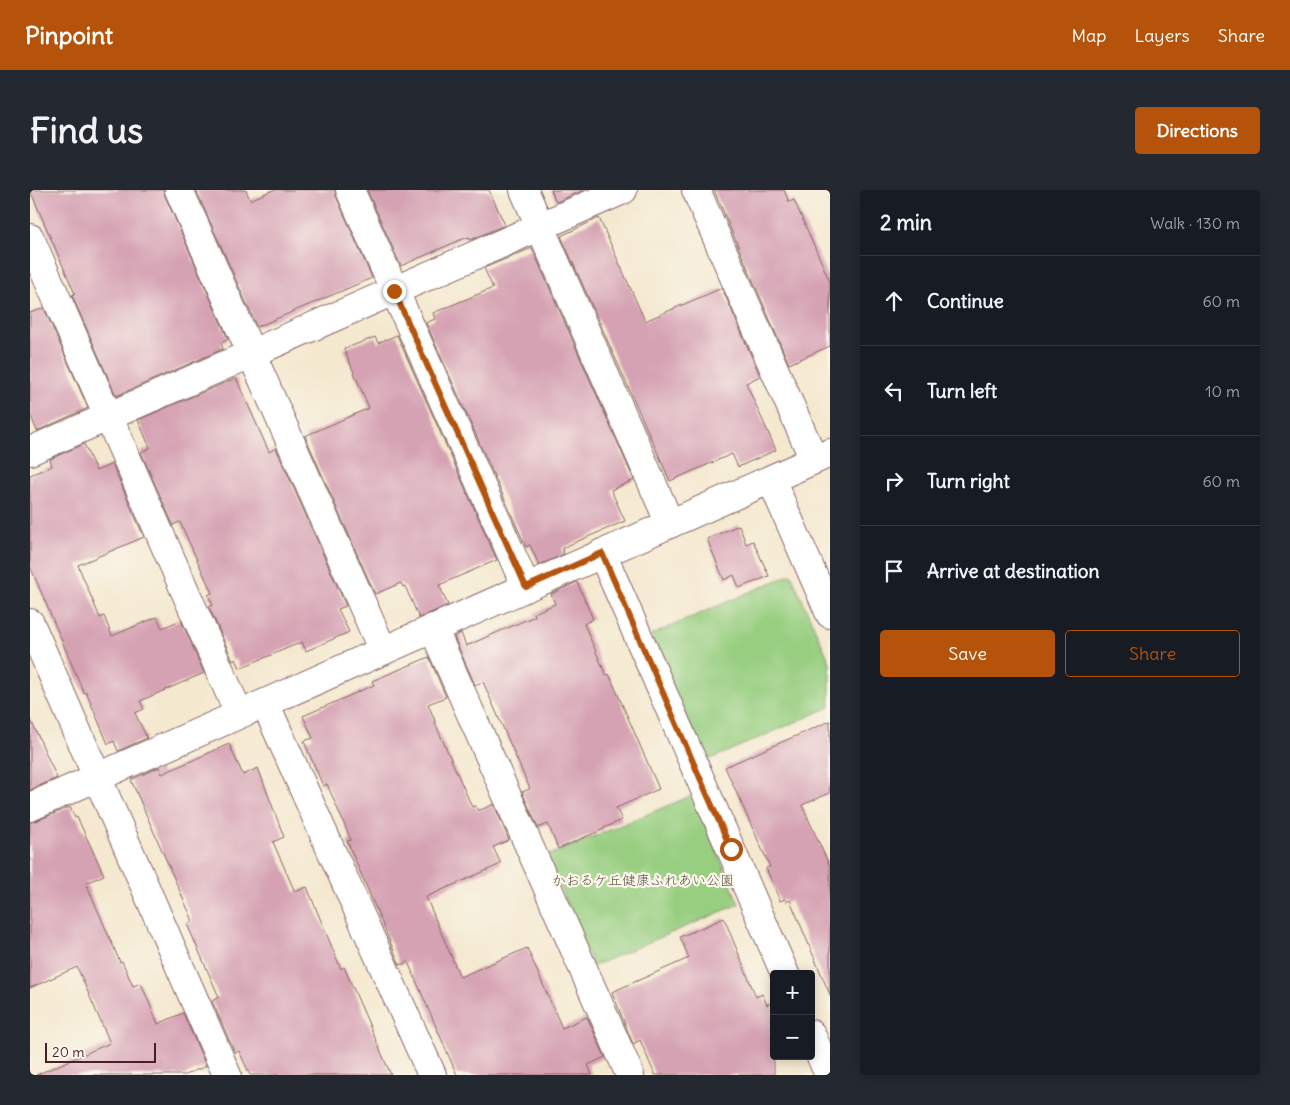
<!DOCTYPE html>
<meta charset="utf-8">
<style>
body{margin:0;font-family:Delius,"Klee One",sans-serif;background:#242831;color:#f1f3f6}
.controls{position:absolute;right:15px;bottom:15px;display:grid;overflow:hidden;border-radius:5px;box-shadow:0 2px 12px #0003}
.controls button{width:45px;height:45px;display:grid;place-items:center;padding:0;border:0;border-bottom:1px solid #363941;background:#171b24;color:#f1f3f6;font:25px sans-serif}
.scale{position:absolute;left:15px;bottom:12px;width:111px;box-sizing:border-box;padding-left:5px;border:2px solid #4a1f2b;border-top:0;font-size:14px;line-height:18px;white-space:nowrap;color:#4a1f2b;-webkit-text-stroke:4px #fbf7ec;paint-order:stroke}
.stop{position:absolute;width:15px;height:15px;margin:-11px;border:4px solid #b45309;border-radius:50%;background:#fff}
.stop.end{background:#b45309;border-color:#fff;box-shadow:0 1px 5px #0008}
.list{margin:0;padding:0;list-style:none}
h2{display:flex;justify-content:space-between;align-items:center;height:65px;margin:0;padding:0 20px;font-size:21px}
h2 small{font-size:16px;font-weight:400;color:#9ea1a6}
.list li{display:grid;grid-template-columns:32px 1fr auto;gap:15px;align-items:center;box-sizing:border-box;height:90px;padding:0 20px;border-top:1px solid #363941}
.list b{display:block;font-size:19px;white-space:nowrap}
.list em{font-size:16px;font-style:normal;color:#9ea1a6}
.actions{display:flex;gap:10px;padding:15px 20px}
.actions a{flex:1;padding:11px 0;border:1px solid #b45309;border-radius:5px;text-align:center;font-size:18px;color:#b45309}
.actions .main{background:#b45309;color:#fff}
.icon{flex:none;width:28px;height:28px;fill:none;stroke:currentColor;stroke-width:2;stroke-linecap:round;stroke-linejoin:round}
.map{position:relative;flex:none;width:800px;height:885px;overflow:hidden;border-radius:5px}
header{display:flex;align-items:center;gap:30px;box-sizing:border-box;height:70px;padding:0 25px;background:#b45309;color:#fff}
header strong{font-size:24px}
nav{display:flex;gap:28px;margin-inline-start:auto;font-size:18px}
.intro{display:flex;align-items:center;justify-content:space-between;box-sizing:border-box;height:120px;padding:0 30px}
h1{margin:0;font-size:35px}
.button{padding:12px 22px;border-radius:5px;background:#b45309;color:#fff;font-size:18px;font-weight:700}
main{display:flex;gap:30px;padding:0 30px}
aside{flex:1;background:#171b24;border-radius:5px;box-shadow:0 2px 12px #0003}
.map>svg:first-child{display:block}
</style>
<header>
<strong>Pinpoint</strong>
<nav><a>Map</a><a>Layers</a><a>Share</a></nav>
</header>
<div class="intro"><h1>Find us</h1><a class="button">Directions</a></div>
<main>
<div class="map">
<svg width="800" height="885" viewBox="0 0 800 885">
<rect width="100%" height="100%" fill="#fbf7ec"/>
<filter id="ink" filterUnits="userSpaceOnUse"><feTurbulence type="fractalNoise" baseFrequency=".02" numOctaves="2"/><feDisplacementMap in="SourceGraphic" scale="10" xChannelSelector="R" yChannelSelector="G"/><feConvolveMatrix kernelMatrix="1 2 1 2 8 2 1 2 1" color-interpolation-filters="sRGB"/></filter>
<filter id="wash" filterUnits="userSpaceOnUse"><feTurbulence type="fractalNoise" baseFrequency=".0096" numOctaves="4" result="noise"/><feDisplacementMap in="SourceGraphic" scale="20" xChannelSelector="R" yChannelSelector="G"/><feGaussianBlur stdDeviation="1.12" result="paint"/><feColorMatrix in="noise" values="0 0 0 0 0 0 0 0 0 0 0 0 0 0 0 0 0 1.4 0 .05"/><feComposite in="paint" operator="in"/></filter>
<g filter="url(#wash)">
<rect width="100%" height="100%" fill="#f4e8cf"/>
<path fill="#97ce80" stroke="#707656" d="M 761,384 L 800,473 L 800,517 L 676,571 L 621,445 Z
M 663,605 L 709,714 L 563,776 L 517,666 Z"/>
<g id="blocks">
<path fill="#d5a2b3" d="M 0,0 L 134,0 L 135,6 L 198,149 L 191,153 L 193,159 L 86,206 L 42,105 L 45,104 Z
M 166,0 L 216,0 L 220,10 L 243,0 L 305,0 L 306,6 L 342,88 L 227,137 Z
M 337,0 L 459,0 L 475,35 L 440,50 L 439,47 L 430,50 L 371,76 Z
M 521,0 L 554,0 L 526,12 Z
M 684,0 L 754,0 L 759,12 L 764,10 L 800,92 L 800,156 L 759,174 Z
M 569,28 L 615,131 L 692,98 L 730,186 L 716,193 L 746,260 L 708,277 L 702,264 L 640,291 L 531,46 Z
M 502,58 L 604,290 L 581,300 L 595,331 L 532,358 L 534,364 L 509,375 L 500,355 L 496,357 L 396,133 L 405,129 L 403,123 L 463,98 L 454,78 Z
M 14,118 L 58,218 L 7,241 L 0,224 L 0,123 Z
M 367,145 L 467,370 L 409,395 L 418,415 L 389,428 L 375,396 L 373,397 L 371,393 L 345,404 L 275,246 L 339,218 L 314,159 L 345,147 L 348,153 Z
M 206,188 L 239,262 L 246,258 L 316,416 L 308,419 L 319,442 L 276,461 L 272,452 L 210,478 L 206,469 L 203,471 L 179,417 L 183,415 L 178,405 L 182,403 L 150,332 L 143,335 L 111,262 L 120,258 L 108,230 Z
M 54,254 L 66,281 L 82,274 L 114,347 L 48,375 L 70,428 L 74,426 L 82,446 L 127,427 L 132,438 L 151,430 L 174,483 L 110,511 L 114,519 L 105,523 L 117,548 L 88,561 L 84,551 L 78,554 L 56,502 L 54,503 L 0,376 L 0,285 L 22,276 L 20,269 Z
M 709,335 L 716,354 L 723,351 L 739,386 L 709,398 L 704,385 L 694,390 L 677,349 Z
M 547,392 L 563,429 L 554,434 L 576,485 L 579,484 L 629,599 L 586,618 L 592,630 L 574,638 L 574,639 L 528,659 L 518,634 L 508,638 L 492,602 L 500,599 L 453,492 L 445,495 L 424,447 L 431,443 L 436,456 L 505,426 L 504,423 L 525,414 L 521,404 Z
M 399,467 L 416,507 L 398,514 L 406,533 L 405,533 L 442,617 L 446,616 L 448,621 L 464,614 L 479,650 L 463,657 L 471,674 L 396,707 L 430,787 L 497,758 L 532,838 L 557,827 L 575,867 L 558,875 L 562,885 L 427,885 L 378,772 L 370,775 L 317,651 L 321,650 L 297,594 L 293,596 L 274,551 L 283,548 L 273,526 L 344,495 L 342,491 Z
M 0,528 L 27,588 L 0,600 Z
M 800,531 L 800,603 L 772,615 L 800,677 L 800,805 L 760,710 L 756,712 L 755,709 L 750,711 L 736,678 L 740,677 L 695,577 Z
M 199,554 L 213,585 L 228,578 L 254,647 L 243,652 L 265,702 L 277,697 L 311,779 L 314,777 L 361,885 L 220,885 L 209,861 L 205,863 L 182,811 L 189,807 L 157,734 L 163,731 L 101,590 L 129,577 L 132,584 Z
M 40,617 L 45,628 L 47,627 L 74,685 L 56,693 L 90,772 L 92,771 L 103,796 L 111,793 L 128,834 L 153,823 L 176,876 L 155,885 L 6,885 L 80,853 L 47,777 L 0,798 L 0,632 L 6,631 Z
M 694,728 L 726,807 L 732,804 L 737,815 L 744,812 L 744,885 L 625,885 L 610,850 L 603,854 L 582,802 L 659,768 L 650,747 Z"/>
</g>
</g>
<g filter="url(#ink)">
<use href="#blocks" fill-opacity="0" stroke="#866564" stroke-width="1"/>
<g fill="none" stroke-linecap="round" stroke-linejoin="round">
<defs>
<path id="street" d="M 149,0 L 353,461
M 320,0 L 496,397
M 494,0 L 640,334
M 666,0 L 784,270
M 0,48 L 209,524
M 0,261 L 593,0
M 741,289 L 800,424
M 572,363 L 755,784
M 0,433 L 197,885
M 403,438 L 600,885
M 235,513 L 402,885
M 0,617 L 800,263
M 781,844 L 799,885"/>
</defs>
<use href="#street" stroke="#866564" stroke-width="30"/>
<use href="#street" stroke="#fff" stroke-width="28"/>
</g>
</g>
<g fill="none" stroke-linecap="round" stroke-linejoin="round" filter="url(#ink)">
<path stroke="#b45309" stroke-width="6" d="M 364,101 L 496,397 L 572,363 L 701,659"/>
</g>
<g text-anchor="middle" stroke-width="4.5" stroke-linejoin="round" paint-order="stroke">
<g font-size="14" fill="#615444" stroke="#fbf7ec">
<text x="613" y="695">かおるケ丘健康ふれあい公園</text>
</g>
</g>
</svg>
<div class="controls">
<button>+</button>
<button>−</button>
</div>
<div class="scale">20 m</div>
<div class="stop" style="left:701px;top:659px"></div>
<div class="stop end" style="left:364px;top:101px"></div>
</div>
<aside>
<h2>2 min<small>Walk · 130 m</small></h2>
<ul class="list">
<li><svg class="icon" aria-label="ahead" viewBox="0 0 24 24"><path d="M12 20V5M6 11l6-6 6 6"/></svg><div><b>Continue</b></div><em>60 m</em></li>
<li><svg class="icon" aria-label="left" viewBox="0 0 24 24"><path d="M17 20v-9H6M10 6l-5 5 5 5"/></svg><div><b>Turn left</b></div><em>10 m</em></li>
<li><svg class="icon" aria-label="right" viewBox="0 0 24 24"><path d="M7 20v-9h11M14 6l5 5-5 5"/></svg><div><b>Turn right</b></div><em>60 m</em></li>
<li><svg class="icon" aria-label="arrive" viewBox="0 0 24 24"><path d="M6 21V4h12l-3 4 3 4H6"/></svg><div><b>Arrive at destination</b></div></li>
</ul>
<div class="actions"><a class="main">Save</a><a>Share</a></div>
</aside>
</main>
